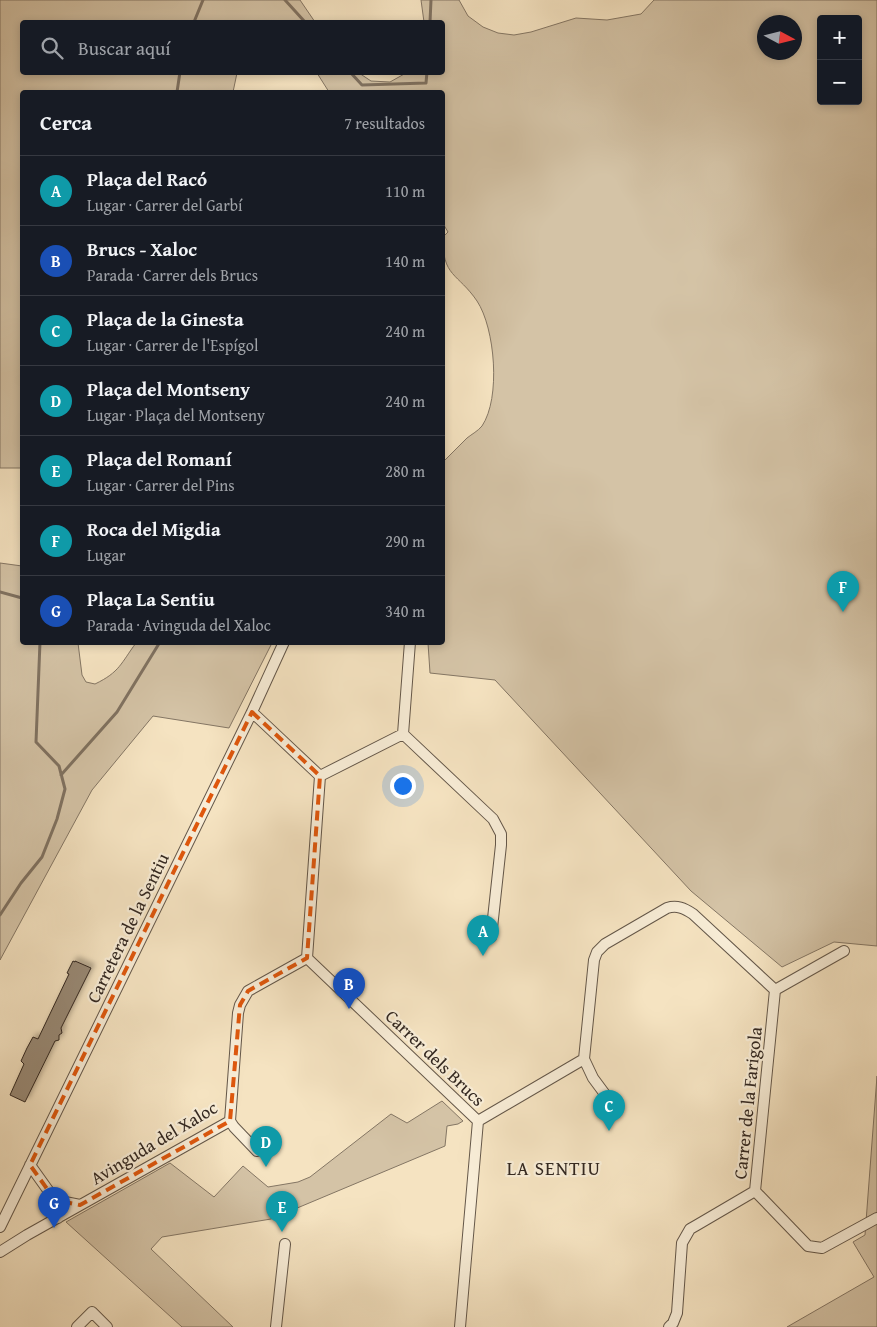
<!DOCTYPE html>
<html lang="es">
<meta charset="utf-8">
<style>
body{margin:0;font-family:"Gentium Book Plus",serif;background:#242831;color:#f1f3f6}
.controls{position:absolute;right:15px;top:15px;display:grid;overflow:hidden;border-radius:5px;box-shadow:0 2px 8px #0003}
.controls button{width:45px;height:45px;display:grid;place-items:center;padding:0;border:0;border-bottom:1px solid #363941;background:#171b24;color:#f1f3f6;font:25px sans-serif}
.compass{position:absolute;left:757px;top:15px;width:45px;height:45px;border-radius:50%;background:#171b24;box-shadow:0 2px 8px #0003;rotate:97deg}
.you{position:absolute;left:402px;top:785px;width:18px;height:18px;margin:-12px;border:4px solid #fff;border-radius:50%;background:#1a73e8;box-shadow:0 0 0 8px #1a73e833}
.badge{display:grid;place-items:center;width:32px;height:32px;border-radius:50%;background:#b45309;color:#fff;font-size:16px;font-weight:700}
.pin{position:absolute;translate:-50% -41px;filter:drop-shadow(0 1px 2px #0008)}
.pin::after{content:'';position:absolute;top:26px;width:18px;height:15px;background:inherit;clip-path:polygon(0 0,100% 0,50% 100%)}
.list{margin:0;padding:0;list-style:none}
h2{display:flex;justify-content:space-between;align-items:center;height:65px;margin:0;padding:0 20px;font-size:21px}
h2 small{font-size:16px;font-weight:400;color:#9ea1a6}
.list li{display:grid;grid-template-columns:32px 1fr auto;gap:15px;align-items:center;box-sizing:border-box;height:70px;padding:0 20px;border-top:1px solid #363941}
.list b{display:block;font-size:19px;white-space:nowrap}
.list p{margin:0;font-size:16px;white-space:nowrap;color:#9ea1a6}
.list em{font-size:16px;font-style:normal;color:#9ea1a6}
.icon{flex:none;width:28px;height:28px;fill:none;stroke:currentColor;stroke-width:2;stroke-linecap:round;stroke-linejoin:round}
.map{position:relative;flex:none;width:877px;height:1327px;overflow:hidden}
.search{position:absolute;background:#171b24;box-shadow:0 2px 8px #0003;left:20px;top:20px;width:425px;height:55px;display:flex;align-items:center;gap:12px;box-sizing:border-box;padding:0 18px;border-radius:5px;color:#9ea1a6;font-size:19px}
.panel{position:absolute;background:#171b24;box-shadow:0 2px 8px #0003;left:20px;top:90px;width:425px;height:555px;border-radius:5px}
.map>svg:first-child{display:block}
</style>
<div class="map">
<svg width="877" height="1327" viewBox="0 0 877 1327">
<defs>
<filter id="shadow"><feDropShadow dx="4" dy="-4" stdDeviation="2.5" flood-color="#0004"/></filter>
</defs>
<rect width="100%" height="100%" fill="#f5e3c1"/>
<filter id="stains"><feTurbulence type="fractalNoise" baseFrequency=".004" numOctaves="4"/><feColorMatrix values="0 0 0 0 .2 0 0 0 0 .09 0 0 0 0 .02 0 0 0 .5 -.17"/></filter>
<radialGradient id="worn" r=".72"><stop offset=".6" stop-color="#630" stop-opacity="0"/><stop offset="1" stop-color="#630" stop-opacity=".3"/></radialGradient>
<path fill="#d4c3a6" stroke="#847664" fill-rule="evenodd" d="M 0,0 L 300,0 L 315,22 L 22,22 L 22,72 L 237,73 L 233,92 L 22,92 L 22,468 L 0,468 Z
M 421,0 L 459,0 L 468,16 L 483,27 L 498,33 L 514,35 L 531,32 L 576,18 L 607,20 L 641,14 L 654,0 L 877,0 L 877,946 L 834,942 L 782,967 L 691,891 L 495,680 L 430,673 L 428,643 L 442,642 L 443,462 C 451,454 459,446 467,438 C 472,434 478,431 482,426 C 501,398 495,328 477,301 C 458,273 442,277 443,237 L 448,232 L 442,222 L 442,92 L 329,92 L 317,73 L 359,73 L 371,81 L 390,82 L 406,73 L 442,72 L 442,22 L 424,22 ZM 821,19 L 858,19 L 858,101 L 821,101 ZM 764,22 L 794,22 L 794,52 L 764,52 Z
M 0,563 L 22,566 L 22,642 L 78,643 L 82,675 L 86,682 L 95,684 C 120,672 121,663 136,643 L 272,643 L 229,728 L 153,716 L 92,790 L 0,960 Z
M 877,1076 L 877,1327 L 787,1327 L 874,1277 L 853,1242 L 865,1235 Z
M 442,1101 L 463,1121 L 458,1124 L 447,1126 L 445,1146 L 271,1219 L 162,1237 L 151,1249 L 233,1327 L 182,1327 L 66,1222 L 170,1163 L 214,1197 L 243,1166 L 268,1187 L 298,1182 L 310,1177 L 391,1114 L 407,1123 Z"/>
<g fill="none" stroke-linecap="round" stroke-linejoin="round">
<path stroke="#807261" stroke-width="3" d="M 285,0 L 305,22
M 194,22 L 203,0
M 430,22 L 431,0
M 350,72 L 362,85 L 426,83 L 427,72
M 177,92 L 180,72
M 0,592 L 22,598
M 61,775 L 117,712 L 160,642
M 0,915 L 21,883 L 42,857 L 57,819 L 65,789 L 59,766 L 36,742 L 40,642"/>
</g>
<path fill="#988974" stroke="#332821" filter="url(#shadow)" d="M 73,961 L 75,962 L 75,961 L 91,968 L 61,1028 L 62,1033 L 59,1035 L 59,1040 L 55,1041 L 25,1102 L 10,1095 L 24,1064 L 21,1061 L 27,1048 L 33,1037 L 38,1039 L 69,974 L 67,973 Z"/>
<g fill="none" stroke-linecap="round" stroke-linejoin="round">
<defs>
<path id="minor" d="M 410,642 L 403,734 L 493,819 L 501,834 L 501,845 L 491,937
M 252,712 L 320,776 L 307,958
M 320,776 L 403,734
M 307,958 L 478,1121 L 460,1327
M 775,990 L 844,951
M 584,1059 L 593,1078 L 613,1105
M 230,1121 L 234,1127 L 257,1151
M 478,1121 L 584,1059 L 594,960 L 597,952 L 605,944 L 667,908 C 677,905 684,908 693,914 L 775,990
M 30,1165 L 55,1200 L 58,1218
M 755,1191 L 775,990
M 755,1191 L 808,1246 L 822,1248 L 877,1218
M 55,1200 L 80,1205
M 0,1227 L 252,712 L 284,642
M 0,1252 L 27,1235 L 230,1121 L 238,1013 L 240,1005 L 248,991 L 307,958
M 77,1327 L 92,1312 L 107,1327
M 276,1327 L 285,1244
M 669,1327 L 673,1323 L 677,1313 L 682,1243 L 690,1229 L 697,1225 L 755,1191"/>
</defs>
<use href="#minor" stroke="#645749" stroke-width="12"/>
<use href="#minor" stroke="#f8edd7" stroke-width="10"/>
</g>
<path fill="none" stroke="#df570d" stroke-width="4" stroke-dasharray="10 6" stroke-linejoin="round" d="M 252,712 L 320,776 L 307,958 L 248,991 L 240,1005 L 230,1121 L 80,1205 L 55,1200 L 30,1165 Z"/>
<g text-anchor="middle" stroke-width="4.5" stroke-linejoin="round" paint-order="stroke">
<g font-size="18" fill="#332821" stroke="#f8edd7">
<text transform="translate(128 928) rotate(-64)" y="6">Carretera de la Sentiu</text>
<text transform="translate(435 1058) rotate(44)" y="6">Carrer dels Brucs</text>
<text transform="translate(748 1103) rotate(-84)" y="6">Carrer de la Farigola</text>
<text transform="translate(154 1143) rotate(-31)" y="6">Avinguda del Xaloc</text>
</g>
<g font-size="19" letter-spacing="1" fill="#332821" stroke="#f8edd7">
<text x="554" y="1175">LA SENTIU</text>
</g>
</g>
<rect width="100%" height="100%" filter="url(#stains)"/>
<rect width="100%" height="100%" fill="url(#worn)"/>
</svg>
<div class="controls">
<button>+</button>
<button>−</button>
</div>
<svg class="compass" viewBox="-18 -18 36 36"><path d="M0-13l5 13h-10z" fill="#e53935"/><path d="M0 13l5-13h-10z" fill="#9ea1a6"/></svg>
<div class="you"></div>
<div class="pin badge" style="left:483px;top:956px;background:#0f9aa8">A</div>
<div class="pin badge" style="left:349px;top:1009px;background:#1a4fb4">B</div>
<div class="pin badge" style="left:609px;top:1131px;background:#0f9aa8">C</div>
<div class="pin badge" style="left:266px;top:1167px;background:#0f9aa8">D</div>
<div class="pin badge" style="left:282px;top:1232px;background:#0f9aa8">E</div>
<div class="pin badge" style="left:843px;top:612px;background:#0f9aa8">F</div>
<div class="pin badge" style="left:54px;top:1228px;background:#1a4fb4">G</div>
<div class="search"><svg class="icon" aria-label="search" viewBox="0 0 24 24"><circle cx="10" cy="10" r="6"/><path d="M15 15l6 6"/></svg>Buscar aquí</div>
<section class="panel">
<h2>Cerca<small>7 resultados</small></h2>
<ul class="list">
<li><span class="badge" style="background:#0f9aa8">A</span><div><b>Plaça del Racó</b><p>Lugar · Carrer del Garbí</p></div><em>110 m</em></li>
<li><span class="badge" style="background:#1a4fb4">B</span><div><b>Brucs - Xaloc</b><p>Parada · Carrer dels Brucs</p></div><em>140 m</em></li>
<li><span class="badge" style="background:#0f9aa8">C</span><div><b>Plaça de la Ginesta</b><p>Lugar · Carrer de l'Espígol</p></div><em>240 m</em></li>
<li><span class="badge" style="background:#0f9aa8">D</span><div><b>Plaça del Montseny</b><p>Lugar · Plaça del Montseny</p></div><em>240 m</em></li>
<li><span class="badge" style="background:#0f9aa8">E</span><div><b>Plaça del Romaní</b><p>Lugar · Carrer del Pins</p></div><em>280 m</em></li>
<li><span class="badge" style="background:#0f9aa8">F</span><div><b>Roca del Migdia</b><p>Lugar</p></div><em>290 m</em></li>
<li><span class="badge" style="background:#1a4fb4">G</span><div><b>Plaça La Sentiu</b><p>Parada · Avinguda del Xaloc</p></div><em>340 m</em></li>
</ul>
</section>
</div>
